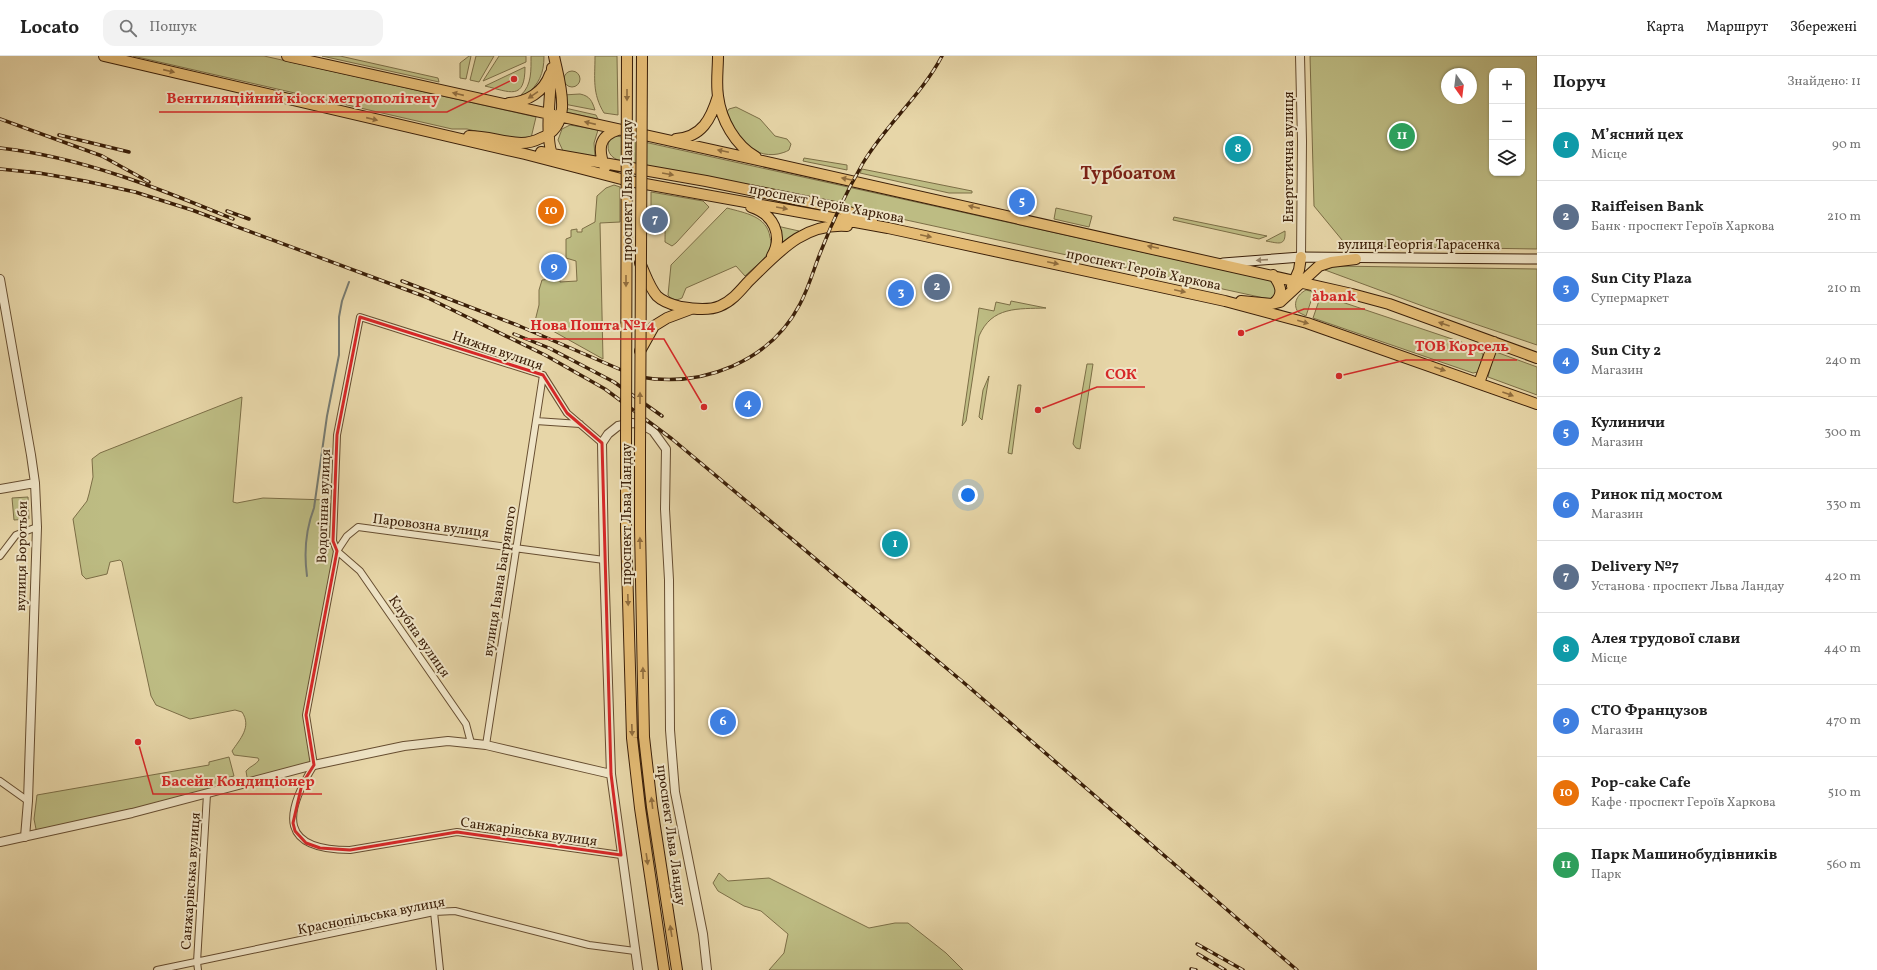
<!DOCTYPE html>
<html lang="uk">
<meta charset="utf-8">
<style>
body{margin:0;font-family:Vollkorn,serif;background:#f2f2f2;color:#222}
.controls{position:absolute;right:12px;top:12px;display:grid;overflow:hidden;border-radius:8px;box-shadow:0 1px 3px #0004}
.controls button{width:36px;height:36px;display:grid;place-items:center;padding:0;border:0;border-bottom:1px solid #e0e0e0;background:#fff;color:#222;font:20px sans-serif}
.compass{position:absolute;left:1441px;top:12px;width:36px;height:36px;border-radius:50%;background:#fff;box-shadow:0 1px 3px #0004;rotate:166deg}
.you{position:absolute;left:968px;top:439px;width:14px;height:14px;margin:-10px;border:3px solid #fff;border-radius:50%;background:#1a73e8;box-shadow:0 0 0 6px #1a73e833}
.badge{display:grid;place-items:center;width:26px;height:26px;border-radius:50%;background:#8f2418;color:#fff;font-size:13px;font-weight:700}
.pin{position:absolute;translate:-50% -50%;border:2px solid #fff;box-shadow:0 1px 4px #0006}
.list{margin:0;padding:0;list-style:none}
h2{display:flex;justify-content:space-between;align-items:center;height:52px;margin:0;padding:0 16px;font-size:17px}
h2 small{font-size:13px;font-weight:400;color:#767676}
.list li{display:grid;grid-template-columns:26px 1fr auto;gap:12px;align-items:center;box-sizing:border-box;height:72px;padding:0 16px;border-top:1px solid #e0e0e0}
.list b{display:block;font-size:15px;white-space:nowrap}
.list p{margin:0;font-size:13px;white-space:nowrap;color:#767676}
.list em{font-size:13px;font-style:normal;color:#767676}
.icon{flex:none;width:22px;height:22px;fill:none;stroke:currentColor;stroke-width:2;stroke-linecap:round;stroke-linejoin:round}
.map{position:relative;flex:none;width:1537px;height:914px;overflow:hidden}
header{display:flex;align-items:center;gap:24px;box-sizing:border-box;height:56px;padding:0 20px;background:#fff;border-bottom:1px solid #e0e0e0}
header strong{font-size:19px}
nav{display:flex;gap:22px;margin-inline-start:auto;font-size:14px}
.search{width:280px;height:36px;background:#f2f2f2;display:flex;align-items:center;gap:10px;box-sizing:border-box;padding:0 14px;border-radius:12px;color:#767676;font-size:15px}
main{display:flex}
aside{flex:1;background:#fff}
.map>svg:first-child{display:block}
</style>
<header>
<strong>Locato</strong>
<div class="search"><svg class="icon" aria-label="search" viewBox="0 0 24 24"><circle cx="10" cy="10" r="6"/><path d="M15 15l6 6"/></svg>Пошук</div>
<nav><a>Карта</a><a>Маршрут</a><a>Збережені</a></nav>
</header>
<main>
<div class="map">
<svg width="1537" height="914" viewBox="0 0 1537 914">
<rect width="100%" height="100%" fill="#e7d6a8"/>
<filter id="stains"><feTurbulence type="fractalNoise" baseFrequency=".005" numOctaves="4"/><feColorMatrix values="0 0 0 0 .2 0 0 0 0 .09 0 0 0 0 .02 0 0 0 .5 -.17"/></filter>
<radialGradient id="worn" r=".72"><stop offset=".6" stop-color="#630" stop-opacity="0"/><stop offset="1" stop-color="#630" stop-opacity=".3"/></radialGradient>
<path fill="#bdbc83" stroke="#7c6e46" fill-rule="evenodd" d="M 133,0 L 264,0 L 536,61 L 531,82 L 500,81 L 467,73 L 452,73 Z
M 322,0 L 340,0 L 438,22 L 439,26 Z
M 469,0 L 471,0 L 466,23 L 460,22 L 460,7 Z
M 476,0 L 494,0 L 479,26 L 470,24 Z
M 499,0 L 526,0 L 526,6 L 483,25 Z
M 531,0 L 544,0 C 544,18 539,28 525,40 L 521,39 C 532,29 531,14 531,0 Z
M 595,0 L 617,0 L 618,59 L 604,57 C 592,37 595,23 595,0 Z
M 1310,0 L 1537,0 L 1537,193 L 1347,190 L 1314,150 ZM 1492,15 L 1522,15 L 1522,117 L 1492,117 ZM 1447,18 L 1471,18 L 1471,42 L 1447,42 Z
M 525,11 C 525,45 510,36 485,30 Z
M564 23a8 8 0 1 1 16 0a8 8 0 1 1-16 0Z
M 580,38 C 590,40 592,45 595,54 L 564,48 L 563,39 Z
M 736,51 L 760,63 L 775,80 L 787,83 L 791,88 L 789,94 C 786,96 782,97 778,98 C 751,103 734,78 727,56 L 729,53 Z
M 565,52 L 596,59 L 598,63 L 566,56 Z
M 570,69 L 598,74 L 594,87 L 595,101 L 563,95 L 558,84 L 562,73 Z
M 617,80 L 1269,224 L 1274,226 L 1279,233 L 1272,243 L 1264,242 L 842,150 L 618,104 C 608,100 606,92 610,82 Z
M 804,102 L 847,109 L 847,114 L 803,105 Z
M 862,113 L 972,135 L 972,137 L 949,137 L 860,117 Z
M 614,129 L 620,131 L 620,166 L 600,167 L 603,303 L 535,265 L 539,249 L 539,234 L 542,224 L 560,222 L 560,226 L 577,225 L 576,205 L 566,202 L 566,183 L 571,181 L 571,174 L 577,173 L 577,176 L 582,176 L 582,173 L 595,166 L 597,140 L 606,132 Z
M 651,136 L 703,145 L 709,151 L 676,187 L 672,190 L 665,186 C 665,173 667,158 651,155 Z
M 727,152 C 745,157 767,160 770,181 C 771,185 772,190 770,193 C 766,203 752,213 745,220 L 736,210 L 686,232 L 682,242 C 676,245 672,244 668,239 L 671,209 Z
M 1056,152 L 1092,160 L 1089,171 L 1054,163 Z
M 1174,161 L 1267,180 L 1259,183 L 1173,164 Z
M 777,170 L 799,175 L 782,189 Z
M 1285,175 C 1286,191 1278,187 1266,185 Z
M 1334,210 L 1537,213 L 1537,289 L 1428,252 L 1325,214 Z
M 1306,234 L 1314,236 L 1306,260 L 1298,256 C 1292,247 1298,238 1306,234 Z
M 1321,239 L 1479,292 L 1483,299 L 1478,316 L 1473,317 L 1313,262 Z
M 1011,245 L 1046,252 C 1018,253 992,250 979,280 L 966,365 L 962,370 L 979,252 L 994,255 L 996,246 L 1010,249 Z
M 1496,296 L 1537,311 L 1537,339 L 1488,321 L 1494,297 Z
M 1087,308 L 1093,308 L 1080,393 L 1076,392 L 1073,388 Z
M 989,320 L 982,364 L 979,361 L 983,334 Z
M 1018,329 L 1021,329 L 1012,398 L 1008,397 Z
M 242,341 L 233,446 L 237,447 L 263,442 L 328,444 L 330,448 L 333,485 L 337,495 L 306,659 L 314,709 L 253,726 L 247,721 L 246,715 C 250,710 256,709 259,704 L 258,702 L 234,699 L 232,695 C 240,683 252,671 242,656 L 235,654 L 190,663 L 156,649 L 151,640 L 122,506 L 120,504 L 110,506 L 107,518 L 86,523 L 82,519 L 73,463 L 87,445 L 89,438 L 93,421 L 92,403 L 100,397 Z
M 28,441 L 29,463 L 14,464 L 12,442 Z
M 229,701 L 234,720 L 218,724 L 226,726 L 228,729 L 37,778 L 34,763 L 37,739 L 209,709 L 209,706 Z
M 719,817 L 728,825 L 769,822 L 869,872 L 895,867 L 908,867 L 946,897 L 963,914 L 769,914 L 784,897 L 788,878 L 761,855 L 744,850 L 718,835 L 713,827 Z"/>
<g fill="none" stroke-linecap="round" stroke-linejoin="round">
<path stroke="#767a70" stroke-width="2" d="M 307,520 C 304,498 306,473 314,452 L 327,360 L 339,299 L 339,261 L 342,245 L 349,226"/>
<defs>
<path id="minor" d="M 536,365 L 580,368
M 602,387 L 567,357 L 543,319 L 360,261 L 337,379 L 333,485 L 337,495 L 306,659 L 314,709 C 283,759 280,794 350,794 L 457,776 L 621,799
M 0,500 L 16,479 L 37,471
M 471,687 L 466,668 L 360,515 L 337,495 L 347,480 L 358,471 L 604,504
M 486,689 L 543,319
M 0,725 L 28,745
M 434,856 L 440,914
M 157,914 L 434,856 L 455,855 L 589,889 L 635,895
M 198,914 L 197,906 L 207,738"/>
<path id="tertiary" d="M 1300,0 L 1302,85 L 1301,201
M 0,223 L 31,399 L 35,427 L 37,471 L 28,745 L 25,781
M 0,433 L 35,427
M 0,786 L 132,757 L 314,709 L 404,690 L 448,685 L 486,689 L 611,718
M 638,914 L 611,718 L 604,504 L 602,387 L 608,378 L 618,370 L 633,367 L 644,370 L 653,375 L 666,393 L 665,453 L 669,524 L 670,674 L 675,736 L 703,878 L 707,914"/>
<path id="secondary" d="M 1223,207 L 1301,201 L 1537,203"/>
<path id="primary" d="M 104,0 L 525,98 L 629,125 L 888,172 L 1225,245 L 1307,267 L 1537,348
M 287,0 C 642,78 998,157 1352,238 L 1389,248 L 1537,302
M 718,0 C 718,13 716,27 718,40 C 721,64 735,89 756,101
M 552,12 C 551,30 543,91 555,102
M 509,47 C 527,46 544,36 550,18
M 469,80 C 487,80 503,86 521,87 C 528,87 535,85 541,82 C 575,69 559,26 554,0
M 676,83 C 702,81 711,63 718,40
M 541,96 L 706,125 L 839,152 L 872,165
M 605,112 C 598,94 598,80 618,74
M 751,151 C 773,158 784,179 772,200
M 640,207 C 645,217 649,231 657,240 C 663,246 673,249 681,251 C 693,253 709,255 720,250 C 732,245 740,235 748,226 C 778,197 802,167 847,170
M 1273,219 C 1280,228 1285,238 1274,247
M 1292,230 L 1299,214 L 1301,201
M 1241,245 L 1272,248 L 1280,246 L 1319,210 L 1331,206 L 1356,203
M 640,295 L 654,270 L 667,262 L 691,253
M 1479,327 L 1494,286
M 626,393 L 626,474 L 632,682 L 640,752 L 664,914
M 640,395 L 640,472 L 644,681 L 652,751 L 677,914"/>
</defs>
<use href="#minor" stroke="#664d30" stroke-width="8"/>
<use href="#tertiary" stroke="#664d30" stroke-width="10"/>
<use href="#secondary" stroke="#3b1f08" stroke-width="11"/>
<use href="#primary" stroke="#3b1f08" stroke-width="12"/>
<use href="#minor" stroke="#efe4c6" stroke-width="6"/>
<use href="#tertiary" stroke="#efe4c6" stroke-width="8"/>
<use href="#secondary" stroke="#efe4c6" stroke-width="9"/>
<use href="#primary" stroke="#e4bb74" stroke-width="10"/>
<defs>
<path id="rail" d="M 0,63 L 102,100 L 149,126
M 59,79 L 129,96
M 0,92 C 81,101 158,132 233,163
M 0,113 L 39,117 L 85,125 L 135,136 L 192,154 L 426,241 L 545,299 L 605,333 L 672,383 L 963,626 L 1297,914
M 227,155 L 249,163
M 402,225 L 517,269 L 626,316
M 514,278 L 549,292 L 614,326 L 662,360
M 640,321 C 702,332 770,306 800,248 C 809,231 814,212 821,195 C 833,164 847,135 863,107 C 886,68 921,40 942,0
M 1197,888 L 1243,914
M 1198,898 L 1225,914
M 1191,913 L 1196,914"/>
</defs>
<use href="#rail" stroke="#3b1f08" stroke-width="3.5"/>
<use href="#rail" stroke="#efe4c6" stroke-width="2" stroke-dasharray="6" stroke-linecap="butt"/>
<defs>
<path id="primary-bridge" d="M 626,393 L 627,0
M 640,395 L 642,0"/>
</defs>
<use href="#primary-bridge" stroke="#3b1f08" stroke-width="12" stroke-linecap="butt"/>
<use href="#primary-bridge" stroke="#e4bb74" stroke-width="10"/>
</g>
<defs><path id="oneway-solid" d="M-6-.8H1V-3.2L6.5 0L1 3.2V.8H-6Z"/></defs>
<g fill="#906d3e">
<use href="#oneway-solid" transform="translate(169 15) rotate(13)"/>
<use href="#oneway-solid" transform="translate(458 38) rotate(-167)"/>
<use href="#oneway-solid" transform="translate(533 39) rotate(146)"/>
<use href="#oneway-solid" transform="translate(627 39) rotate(90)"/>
<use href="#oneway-solid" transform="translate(372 63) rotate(13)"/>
<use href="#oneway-solid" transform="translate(590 67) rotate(-167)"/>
<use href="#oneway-solid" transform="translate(723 95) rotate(-168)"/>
<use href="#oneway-solid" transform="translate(668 118) rotate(10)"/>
<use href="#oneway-solid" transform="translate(847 123) rotate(-168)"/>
<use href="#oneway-solid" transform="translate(974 151) rotate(-167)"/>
<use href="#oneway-solid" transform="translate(782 152) rotate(10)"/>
<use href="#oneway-solid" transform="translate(926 180) rotate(12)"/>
<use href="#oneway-solid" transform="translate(1153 191) rotate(-168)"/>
<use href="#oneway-solid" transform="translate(1053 207) rotate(12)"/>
<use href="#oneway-solid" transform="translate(626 225) rotate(90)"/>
<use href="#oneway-solid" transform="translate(1180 235) rotate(12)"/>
<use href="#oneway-solid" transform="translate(1303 266) rotate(16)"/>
<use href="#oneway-solid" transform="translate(1444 268) rotate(-161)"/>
<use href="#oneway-solid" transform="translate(1440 313) rotate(19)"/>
<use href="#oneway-solid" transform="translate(1508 338) rotate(20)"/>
<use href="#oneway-solid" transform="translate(640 342) rotate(-90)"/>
<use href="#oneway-solid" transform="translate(640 487) rotate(-91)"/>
<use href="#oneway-solid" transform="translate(628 544) rotate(88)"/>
<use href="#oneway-solid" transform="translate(643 617) rotate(-91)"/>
<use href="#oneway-solid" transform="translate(632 674) rotate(88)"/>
<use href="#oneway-solid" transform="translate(652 747) rotate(-97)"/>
<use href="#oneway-solid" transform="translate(647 803) rotate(82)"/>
<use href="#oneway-solid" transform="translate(671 875) rotate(-99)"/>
</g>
<use fill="#958267" href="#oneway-solid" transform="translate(1262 204) rotate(176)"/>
<path fill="none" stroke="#d62828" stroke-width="3" stroke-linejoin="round" d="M 360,261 L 543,319 L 567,357 L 602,387 L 611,718 L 621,799 L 457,776 L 350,794 L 320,792 L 306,787 L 295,775 L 293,767 L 302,728 L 314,709 L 306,659 L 337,495 L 333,485 L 337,379 Z"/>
<g text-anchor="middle" stroke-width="4" stroke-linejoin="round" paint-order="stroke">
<g font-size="14" fill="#3b1f08" stroke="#efe4c6">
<text transform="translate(1288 101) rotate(-90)" y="5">Енергетична вулиця</text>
<text transform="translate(627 134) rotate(-90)" y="5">проспект Льва Ландау</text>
<text transform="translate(827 147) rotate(11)" y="5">проспект Героїв Харкова</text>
<text x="1419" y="193">вулиця Георгія Тарасенка</text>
<text transform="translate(1144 213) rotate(12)" y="5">проспект Героїв Харкова</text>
<text transform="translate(498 294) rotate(19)" y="5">Нижня вулиця</text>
<text transform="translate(323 450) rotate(-88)" y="5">Водогінна вулиця</text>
<text transform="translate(626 458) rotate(-90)" y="5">проспект Льва Ландау</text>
<text transform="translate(431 469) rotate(7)" y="5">Паровозна вулиця</text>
<text transform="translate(21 500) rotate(-89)" y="5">вулиця Боротьби</text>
<text transform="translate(499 525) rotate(-81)" y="5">вулиця Івана Багряного</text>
<text transform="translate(420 580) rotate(55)" y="5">Клубна вулиця</text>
<text transform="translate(529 775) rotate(8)" y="5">Санжарівська вулиця</text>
<text transform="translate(672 779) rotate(82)" y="5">проспект Льва Ландау</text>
<text transform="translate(190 825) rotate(-86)" y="5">Санжарівська вулиця</text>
<text transform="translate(371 859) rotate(-11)" y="5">Краснопільська вулиця</text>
</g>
<g font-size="18" font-weight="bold" fill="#7a1f14" stroke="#efe4c6">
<text x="1128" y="123">Турбоатом</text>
</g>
</g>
<path fill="none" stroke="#d62828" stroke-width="1.5" d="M514 23L447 56H159M1241 277L1304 253H1365M704 351L664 283H523M1339 320L1406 304H1517M1038 354L1097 331H1145M138 686L153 738H322"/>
<g fill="#d62828" stroke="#efe4c6" stroke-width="1.5">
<circle cx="514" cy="23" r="4"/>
<circle cx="1241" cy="277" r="4"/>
<circle cx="704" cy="351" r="4"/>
<circle cx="1339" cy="320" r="4"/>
<circle cx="1038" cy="354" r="4"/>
<circle cx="138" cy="686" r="4"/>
</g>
<g font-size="15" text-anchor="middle" font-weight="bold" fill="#d62828" stroke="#efe4c6" stroke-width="4" stroke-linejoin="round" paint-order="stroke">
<text x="303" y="47">Вентиляційний кіоск метрополітену</text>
<text x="1334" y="245">àbank</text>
<text x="593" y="274">Нова Пошта №14</text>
<text x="1462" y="295">ТОВ Корсель</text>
<text x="1121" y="323">СОК</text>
<text x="238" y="730">Басейн Кондиціонер</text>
</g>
<rect width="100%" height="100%" filter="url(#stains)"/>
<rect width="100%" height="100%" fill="url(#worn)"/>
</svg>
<div class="controls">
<button>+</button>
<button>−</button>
<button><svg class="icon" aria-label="layers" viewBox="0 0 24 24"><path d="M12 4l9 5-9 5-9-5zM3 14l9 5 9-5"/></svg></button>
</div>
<svg class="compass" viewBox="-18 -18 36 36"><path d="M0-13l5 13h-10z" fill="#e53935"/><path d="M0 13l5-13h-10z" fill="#767676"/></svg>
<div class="you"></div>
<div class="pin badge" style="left:895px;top:488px;background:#0f9aa8">1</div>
<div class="pin badge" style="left:937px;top:231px;background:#5c6f8a">2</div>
<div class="pin badge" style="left:901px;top:237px;background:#3f7fe0">3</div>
<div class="pin badge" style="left:748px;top:348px;background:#3f7fe0">4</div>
<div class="pin badge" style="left:1022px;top:146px;background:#3f7fe0">5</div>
<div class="pin badge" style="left:723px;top:666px;background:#3f7fe0">6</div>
<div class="pin badge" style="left:655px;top:164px;background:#5c6f8a">7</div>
<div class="pin badge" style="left:1238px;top:93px;background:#0f9aa8">8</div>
<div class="pin badge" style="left:554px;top:211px;background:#3f7fe0">9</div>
<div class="pin badge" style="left:551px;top:155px;background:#e8710a">10</div>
<div class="pin badge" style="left:1402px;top:80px;background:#2e9e5b">11</div>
</div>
<aside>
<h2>Поруч<small>Знайдено: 11</small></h2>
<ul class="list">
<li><span class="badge" style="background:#0f9aa8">1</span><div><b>М’ясний цех</b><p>Місце</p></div><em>90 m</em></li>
<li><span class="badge" style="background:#5c6f8a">2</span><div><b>Raiffeisen Bank</b><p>Банк · проспект Героїв Харкова</p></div><em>210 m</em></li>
<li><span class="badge" style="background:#3f7fe0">3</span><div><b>Sun City Plaza</b><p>Супермаркет</p></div><em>210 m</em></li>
<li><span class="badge" style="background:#3f7fe0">4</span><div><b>Sun City 2</b><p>Магазин</p></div><em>240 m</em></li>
<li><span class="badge" style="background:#3f7fe0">5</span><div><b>Кулиничи</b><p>Магазин</p></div><em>300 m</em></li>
<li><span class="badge" style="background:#3f7fe0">6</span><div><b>Ринок під мостом</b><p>Магазин</p></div><em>330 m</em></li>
<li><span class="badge" style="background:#5c6f8a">7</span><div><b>Delivery №7</b><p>Установа · проспект Льва Ландау</p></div><em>420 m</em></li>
<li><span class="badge" style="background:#0f9aa8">8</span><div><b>Алея трудової слави</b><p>Місце</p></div><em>440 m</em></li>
<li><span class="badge" style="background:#3f7fe0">9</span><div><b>СТО Французов</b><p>Магазин</p></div><em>470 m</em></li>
<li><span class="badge" style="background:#e8710a">10</span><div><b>Pop-cake Cafe</b><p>Кафе · проспект Героїв Харкова</p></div><em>510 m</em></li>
<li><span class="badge" style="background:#2e9e5b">11</span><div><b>Парк Машинобудівників</b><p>Парк</p></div><em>560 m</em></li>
</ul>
</aside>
</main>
